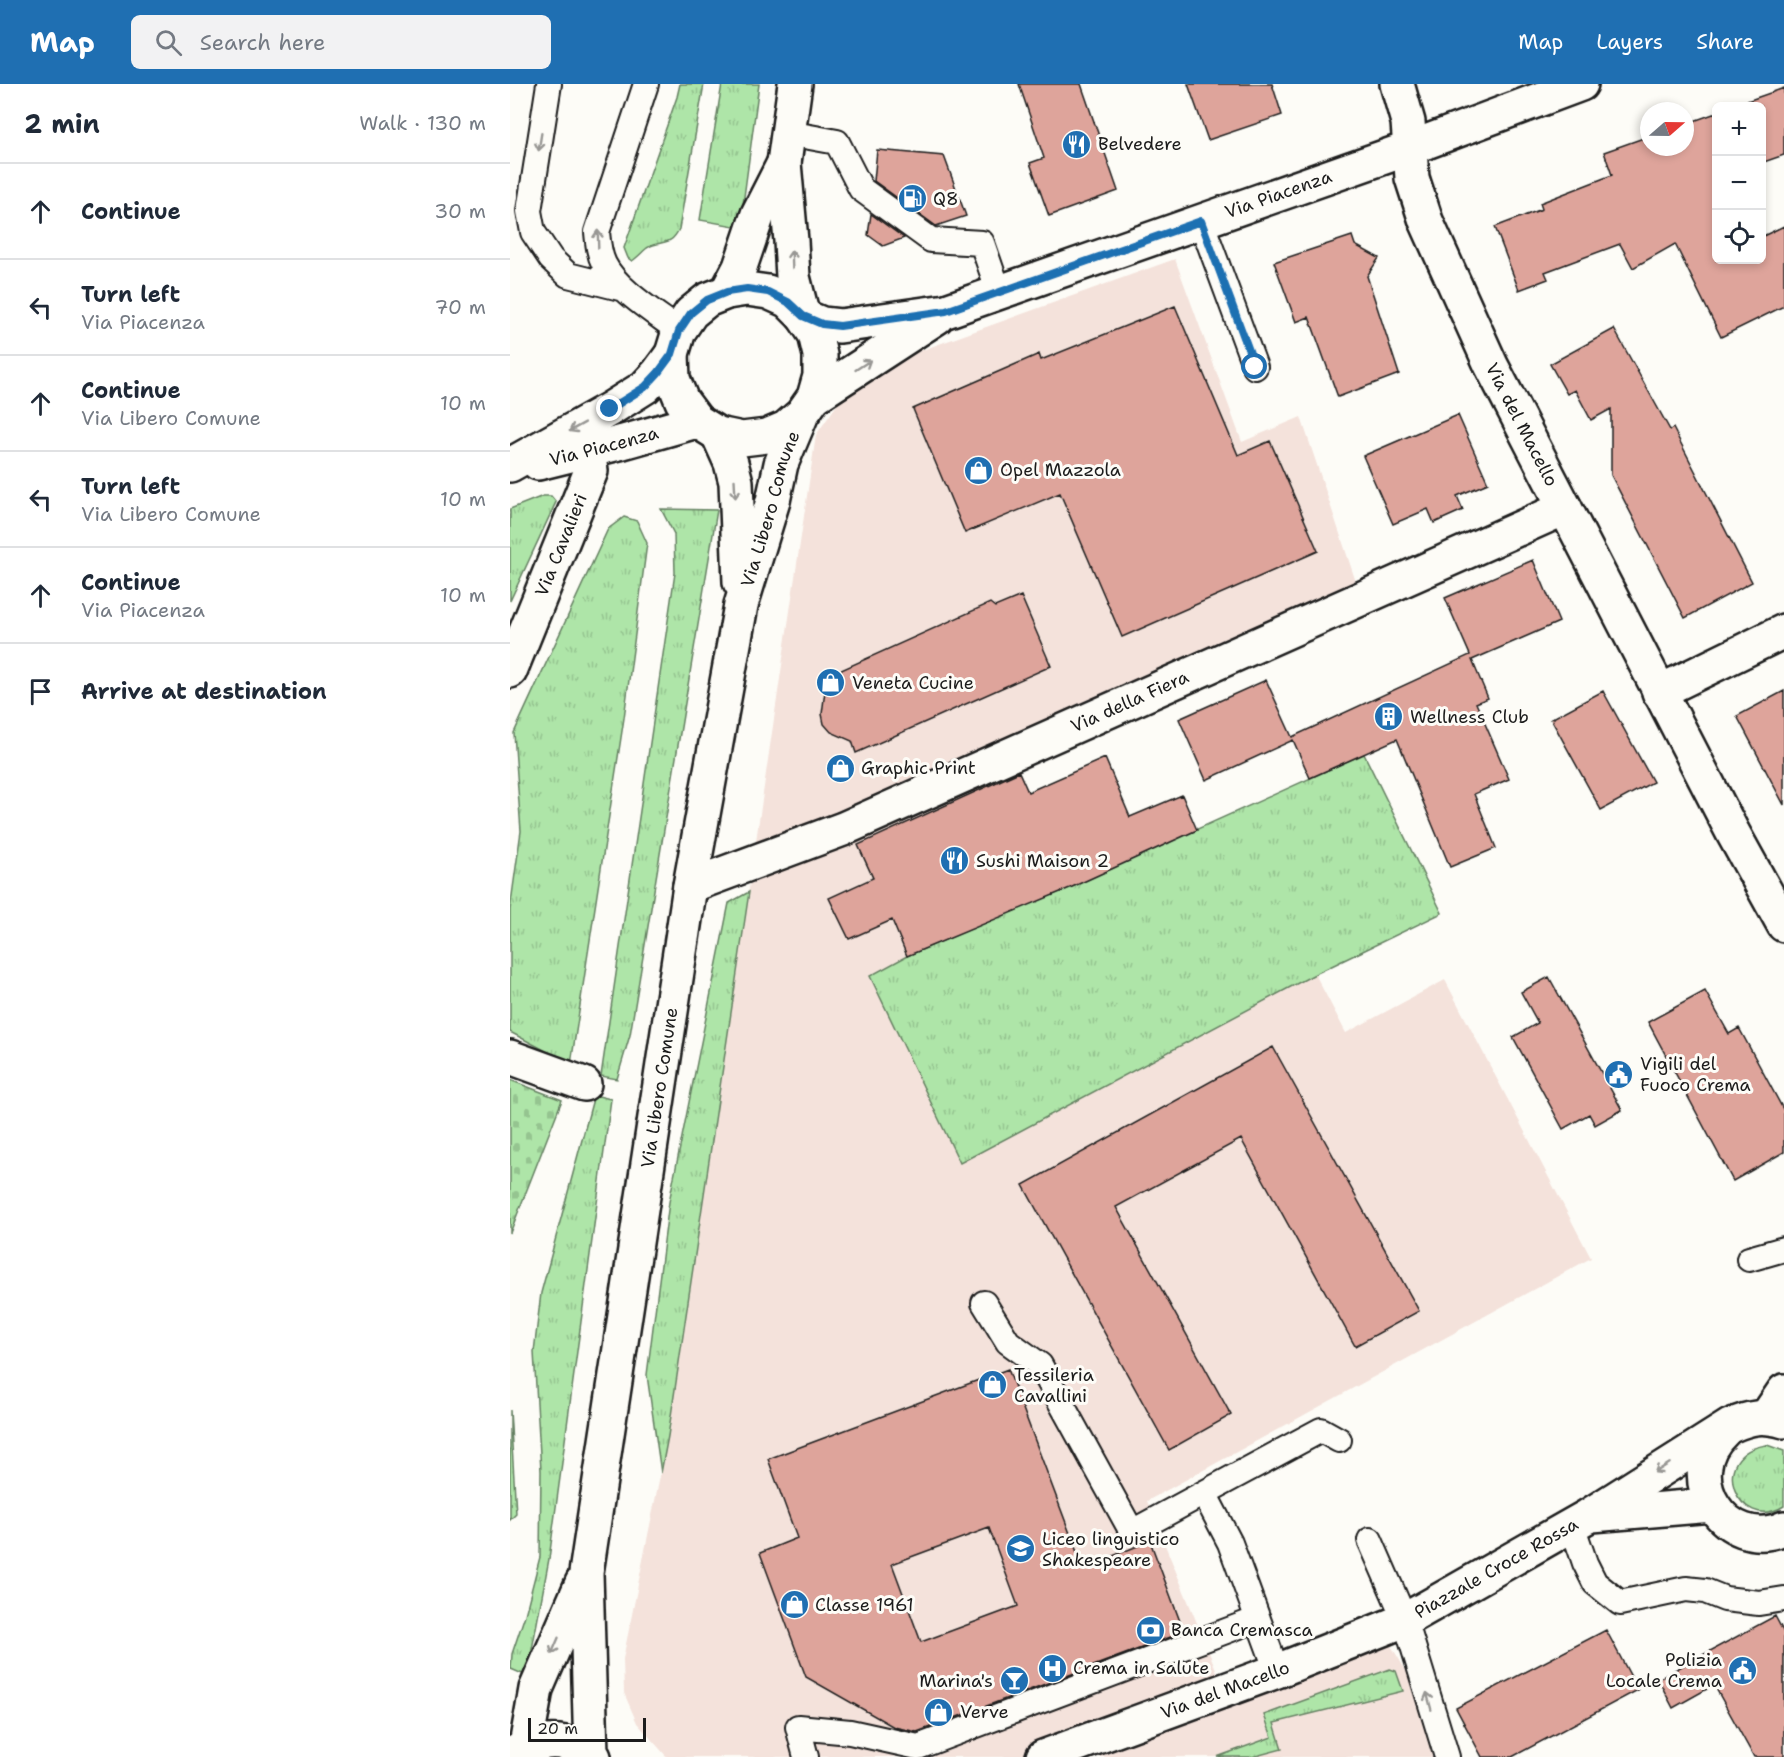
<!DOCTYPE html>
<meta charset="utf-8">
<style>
body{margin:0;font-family:"Shantell Sans",sans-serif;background:#f2f2f3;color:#1f2937}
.controls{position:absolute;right:18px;top:18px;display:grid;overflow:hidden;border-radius:9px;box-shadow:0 3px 9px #0003}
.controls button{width:54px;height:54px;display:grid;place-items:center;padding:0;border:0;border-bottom:2px solid #e0e1e3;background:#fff;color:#1f2937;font:30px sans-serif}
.compass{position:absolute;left:1130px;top:18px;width:54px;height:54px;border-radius:50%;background:#fff;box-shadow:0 3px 9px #0003;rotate:70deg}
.scale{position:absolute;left:18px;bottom:15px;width:118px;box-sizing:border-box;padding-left:6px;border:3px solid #1c1c1c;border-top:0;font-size:16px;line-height:21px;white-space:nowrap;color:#1c1c1c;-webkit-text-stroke:4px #fdfcf7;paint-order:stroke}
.stop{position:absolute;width:18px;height:18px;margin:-14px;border:4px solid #1f6fb2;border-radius:50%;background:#fff}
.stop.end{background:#1f6fb2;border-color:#fff;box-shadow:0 2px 6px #0008}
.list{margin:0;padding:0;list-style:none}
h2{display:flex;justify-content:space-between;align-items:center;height:78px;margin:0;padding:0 24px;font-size:26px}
h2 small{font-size:20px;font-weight:400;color:#747a83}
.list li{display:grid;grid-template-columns:39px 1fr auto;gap:18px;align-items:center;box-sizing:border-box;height:96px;padding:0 24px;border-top:2px solid #e0e1e3}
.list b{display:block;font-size:22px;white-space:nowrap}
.list p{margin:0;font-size:20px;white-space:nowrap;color:#747a83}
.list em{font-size:20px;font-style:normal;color:#747a83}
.icon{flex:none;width:33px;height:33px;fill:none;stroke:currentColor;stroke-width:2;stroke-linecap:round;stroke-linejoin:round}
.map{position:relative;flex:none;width:1274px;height:1673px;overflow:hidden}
header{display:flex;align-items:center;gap:36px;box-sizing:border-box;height:84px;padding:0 30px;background:#1f6fb2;color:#fff}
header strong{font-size:28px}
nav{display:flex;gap:33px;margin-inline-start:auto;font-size:21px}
.search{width:420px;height:54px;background:#f2f2f3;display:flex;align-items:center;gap:15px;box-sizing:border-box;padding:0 21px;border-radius:9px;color:#747a83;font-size:22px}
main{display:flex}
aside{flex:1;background:#fff}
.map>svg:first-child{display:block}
</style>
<header>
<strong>Map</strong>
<div class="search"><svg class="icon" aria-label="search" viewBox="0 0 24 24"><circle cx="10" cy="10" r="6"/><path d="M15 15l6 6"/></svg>Search here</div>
<nav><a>Map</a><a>Layers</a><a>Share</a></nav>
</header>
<main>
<aside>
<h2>2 min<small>Walk · 130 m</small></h2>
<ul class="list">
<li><svg class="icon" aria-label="ahead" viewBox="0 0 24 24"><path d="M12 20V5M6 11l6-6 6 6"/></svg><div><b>Continue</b></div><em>30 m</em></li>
<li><svg class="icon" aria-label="left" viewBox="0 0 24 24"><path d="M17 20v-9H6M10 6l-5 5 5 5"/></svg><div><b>Turn left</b><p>Via Piacenza</p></div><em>70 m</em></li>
<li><svg class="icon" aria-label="ahead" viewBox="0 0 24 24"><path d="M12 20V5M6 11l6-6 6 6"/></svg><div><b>Continue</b><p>Via Libero Comune</p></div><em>10 m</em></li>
<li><svg class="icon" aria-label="left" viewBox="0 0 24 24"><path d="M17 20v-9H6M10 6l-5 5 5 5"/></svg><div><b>Turn left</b><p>Via Libero Comune</p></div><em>10 m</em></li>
<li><svg class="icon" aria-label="ahead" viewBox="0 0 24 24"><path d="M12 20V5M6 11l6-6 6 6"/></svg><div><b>Continue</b><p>Via Piacenza</p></div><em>10 m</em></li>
<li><svg class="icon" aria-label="arrive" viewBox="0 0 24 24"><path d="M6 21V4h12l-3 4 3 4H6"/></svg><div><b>Arrive at destination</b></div></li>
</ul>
</aside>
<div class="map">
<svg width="1274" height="1673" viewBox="0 0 1274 1673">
<defs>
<pattern id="grass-tufts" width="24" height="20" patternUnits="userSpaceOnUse" patternTransform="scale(1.5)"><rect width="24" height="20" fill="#aee5a8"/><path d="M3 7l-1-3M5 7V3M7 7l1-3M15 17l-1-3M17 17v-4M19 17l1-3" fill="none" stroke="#95c490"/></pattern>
<pattern id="cemetery-stones" width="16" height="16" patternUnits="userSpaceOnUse" patternTransform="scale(1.5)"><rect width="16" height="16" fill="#aee5a8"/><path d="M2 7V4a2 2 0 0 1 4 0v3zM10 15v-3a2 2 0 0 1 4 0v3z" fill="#95c490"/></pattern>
</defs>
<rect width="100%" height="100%" fill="#fdfcf7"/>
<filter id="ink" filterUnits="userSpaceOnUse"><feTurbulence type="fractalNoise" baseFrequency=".0167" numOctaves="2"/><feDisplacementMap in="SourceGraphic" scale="12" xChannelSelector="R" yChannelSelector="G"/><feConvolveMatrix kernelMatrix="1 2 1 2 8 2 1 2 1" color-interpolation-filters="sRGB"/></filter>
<g filter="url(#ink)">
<path fill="#f4e2db" d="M 665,175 L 732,358 L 791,333 L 848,504 L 498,660 L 560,804 L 397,872 L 360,892 L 450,1079 L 805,890 L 836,949 L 935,896 L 1081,1174 L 637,1417 L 721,1622 L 880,1560 L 948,1673 L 157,1673 L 127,1639 L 114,1609 L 113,1575 L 158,1352 L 306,351 L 340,302 L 368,282 Z"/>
<path fill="url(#grass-tufts)" stroke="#658062" stroke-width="1.5" d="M 170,0 L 194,0 L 169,145 C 160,164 151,155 137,164 C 132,168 128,173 122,177 L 118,174 L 114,164 L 167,13 Z
M 212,0 L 249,0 L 230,143 L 190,136 Z
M 33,412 L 41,412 L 46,418 L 0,517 L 0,425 Z
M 151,425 L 207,426 L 120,951 L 107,995 L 91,992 L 165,489 L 164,450 Z
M 114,433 L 127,437 L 137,459 L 114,634 L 61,980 L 0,948 L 0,826 L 11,747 L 4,649 L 98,445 Z
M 854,670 L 932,829 L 805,890 L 450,1079 L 360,892 L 397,872 L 561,802 Z
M 239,808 L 158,1352 L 151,1389 L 137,1291 L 159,1118 L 219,819 Z
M 84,1011 L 101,1015 L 39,1475 L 17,1592 L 1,1585 L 2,1570 L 15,1531 L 30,1473 L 31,1387 L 24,1268 L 31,1209 Z
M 0,1326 L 6,1430 L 0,1436 Z
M 1257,1361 L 1274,1367 L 1274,1422 C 1228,1451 1194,1369 1257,1361 Z
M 880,1585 L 886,1587 L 893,1607 L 764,1639 L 772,1665 L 742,1673 L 707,1673 L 762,1653 L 754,1631 Z"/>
<path fill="url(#cemetery-stones)" stroke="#658062" stroke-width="1.5" d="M 0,996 L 52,1016 L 0,1149 Z"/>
<path fill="#dea49b" stroke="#1c1c1c" stroke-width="1.5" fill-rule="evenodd" d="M 509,0 L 571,0 L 608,107 L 539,132 L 520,79 L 534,74 Z
M 678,0 L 762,0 L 772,31 L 698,56 Z
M 1274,4 L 1274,71 L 1251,79 L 1251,22 L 1223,22 Z
M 1206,29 L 1206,176 L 1251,176 L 1251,153 L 1274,142 L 1274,222 L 1211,253 L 1165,160 L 1123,184 L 1110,160 L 1035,188 L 1038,195 L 1009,206 L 985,143 L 1032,125 L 1030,119 L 1102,91 L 1094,68 L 1139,52 L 1139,63 L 1175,63 L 1175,40 Z
M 367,66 L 434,72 L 456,132 L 426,142 L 364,97 Z
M 361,130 L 394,154 L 373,162 L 358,151 Z
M 842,152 L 845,161 L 869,174 L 857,192 L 889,290 L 828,313 L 799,233 L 786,238 L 764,178 Z
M 665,222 L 728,371 L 760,357 L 808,467 L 612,553 L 550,409 L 455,449 L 403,325 L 529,270 L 531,276 Z
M 1104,245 L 1160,346 L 1163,344 L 1242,498 L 1175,534 L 1101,391 L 1101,325 L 1081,336 L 1065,306 L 1057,310 L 1040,280 Z
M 948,331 L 978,399 L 947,412 L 953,426 L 924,439 L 918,425 L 883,440 L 853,372 Z
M 1023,476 L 1049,538 L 962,576 L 978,614 L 966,619 L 999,695 L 964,710 L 986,764 L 940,783 L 887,655 L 800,694 L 783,656 L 696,696 L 669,635 L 756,596 L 782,653 L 960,571 L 935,514 Z
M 511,512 L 541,582 L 346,669 L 342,657 L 321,648 L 314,640 L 312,630 L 315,607 L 309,596 L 480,519 L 485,523 Z
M 1093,607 L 1143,698 L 1091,726 L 1041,635 Z
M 1274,607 L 1274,721 L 1227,632 Z
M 595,674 L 620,733 L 672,711 L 687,746 L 560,804 L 397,872 L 382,836 L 339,855 L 319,814 L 363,794 L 348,761 L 509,688 L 518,708 Z
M 1039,893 L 1112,1026 L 1085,1041 L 1079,1030 L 1053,1045 L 1003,953 L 1028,939 L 1011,908 Z
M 1195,907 L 1219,950 L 1229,944 L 1274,1027 L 1274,1068 L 1223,1097 L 1138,938 Z
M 763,963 L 909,1227 L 845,1262 L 731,1055 L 606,1123 L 721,1331 L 659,1366 L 513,1101 Z
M 498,1285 L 573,1484 L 640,1457 L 674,1548 L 407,1648 L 384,1643 L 296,1593 L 250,1469 L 287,1454 L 258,1375 ZM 479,1444 L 508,1522 L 411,1558 L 382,1480 Z
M 1265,1532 L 1274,1549 L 1274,1673 L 1244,1673 L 1204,1601 L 1163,1624 L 1148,1595 Z
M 1096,1546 L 1128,1606 L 1002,1673 L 972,1673 L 946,1624 Z"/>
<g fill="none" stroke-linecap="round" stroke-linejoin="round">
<defs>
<path id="service" d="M 39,0 L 19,127 L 23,148 L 41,175 L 58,191 L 114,205
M 136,0 L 87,148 C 88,159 89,170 94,180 C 106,205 147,230 169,247
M 278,49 L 327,58 L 351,105 L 421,156 L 472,159 L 489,208
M 691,137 L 745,283
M 1239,1175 L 1274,1165
M 474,1219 L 498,1258 L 530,1281 L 622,1448 L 694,1409 L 720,1459 L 767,1587
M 694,1409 L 811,1346 L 829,1356
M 1062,1441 L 1075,1479 L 1085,1499 L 1110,1519 L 1176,1505 L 1195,1507 L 1215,1515 L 1249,1519 L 1274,1515
M 860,1456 L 895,1536 L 937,1673
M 296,1673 L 288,1643 L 340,1648 L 408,1663 L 748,1535"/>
<g id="minor">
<path id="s1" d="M 887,0 L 898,38 L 902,94 L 916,137 L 981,281 L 1223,749 L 1274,841"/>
<path id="s2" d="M 0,587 L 81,387 L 78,366"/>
<path d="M 1149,608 L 1274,547"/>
<path id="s3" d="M 180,802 L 333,745 L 1055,424"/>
<path d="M 0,973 L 74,1000"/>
<path d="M 1257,1332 L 1274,1307"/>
</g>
<g id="tertiary">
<path id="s4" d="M 293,232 L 312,240 L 330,242 L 436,227 L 900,64 L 1071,0"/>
<path d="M 304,313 L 427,233"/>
<path d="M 1214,1347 C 1165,1392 1216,1470 1274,1444"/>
<path d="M 1082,1431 L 1202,1421"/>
<path id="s5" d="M 533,1673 L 767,1587 L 895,1536 L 1078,1432 L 1220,1342 C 1241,1333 1252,1331 1274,1337"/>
</g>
<g id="secondary">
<path d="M 285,0 L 274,79 L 281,157 L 283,193 L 293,232"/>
<path d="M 217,208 L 230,183 L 248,130 L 274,79"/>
<path d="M 208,350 L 221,379 L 226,398 L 230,498"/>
<path id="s6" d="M 28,379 L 113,358 L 187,337"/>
<path d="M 0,381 L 100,325 L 135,303 L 148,289 L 162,270"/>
<path d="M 16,1662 L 26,1605 L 72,1499"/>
<path id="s7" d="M 81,1670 L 76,1489 L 180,802 L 231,521 L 263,417 L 271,380 L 292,330 L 304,313 L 310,292 L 310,271 L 305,250 L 293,232 L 278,217 L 258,208 L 237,205 L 217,208 L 197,216 L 181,229 L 169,247 L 162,270 L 163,295 L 172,317 L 187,337 L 208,350 L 232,355 L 257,352 L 276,344 L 292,330"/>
<path d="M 0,1671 C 29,1655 56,1651 84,1673"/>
</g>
</defs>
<use href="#service" stroke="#1c1c1c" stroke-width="28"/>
<use href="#minor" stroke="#1c1c1c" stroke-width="38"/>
<use href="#tertiary" stroke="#1c1c1c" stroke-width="38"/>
<use href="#secondary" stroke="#1c1c1c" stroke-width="38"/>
<use href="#service" stroke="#fdfcf7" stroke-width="24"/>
<use href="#minor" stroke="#fdfcf7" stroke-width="33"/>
<use href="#tertiary" stroke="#fdfcf7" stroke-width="33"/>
<use href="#secondary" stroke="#fdfcf7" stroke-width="33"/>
</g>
<defs><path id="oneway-shaft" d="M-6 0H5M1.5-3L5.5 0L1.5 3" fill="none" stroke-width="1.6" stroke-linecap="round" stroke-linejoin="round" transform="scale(1.5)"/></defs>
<g stroke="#989794">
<use href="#oneway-shaft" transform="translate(30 58) rotate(99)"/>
<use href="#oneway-shaft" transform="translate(88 155) rotate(-92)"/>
<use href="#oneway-shaft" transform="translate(282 175) rotate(-92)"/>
<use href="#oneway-shaft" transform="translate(353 281) rotate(-33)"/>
<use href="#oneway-shaft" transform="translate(67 343) rotate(151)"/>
<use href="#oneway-shaft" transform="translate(225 405) rotate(87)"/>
<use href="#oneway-shaft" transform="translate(1152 1384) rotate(148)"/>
<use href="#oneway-shaft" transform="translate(45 1562) rotate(113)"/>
<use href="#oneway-shaft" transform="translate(919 1617) rotate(-105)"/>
</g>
</g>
<g fill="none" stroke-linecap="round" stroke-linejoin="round" filter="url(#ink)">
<path stroke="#1f6fb2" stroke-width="8" d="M 100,325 L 135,303 L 148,289 L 162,270 L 169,247 L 181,229 L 197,216 L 217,208 L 237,205 L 258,208 L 278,218 L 293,232 L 312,240 L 330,242 L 436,227 L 691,137 L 745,283"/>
</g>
<defs>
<symbol id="restaurant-disc" viewBox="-11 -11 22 22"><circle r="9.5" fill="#1f6fb2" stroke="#fdfcf7"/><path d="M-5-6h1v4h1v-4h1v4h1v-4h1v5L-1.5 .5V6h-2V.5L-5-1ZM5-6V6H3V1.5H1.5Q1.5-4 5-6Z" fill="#fff"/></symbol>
<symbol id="fuel-disc" viewBox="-11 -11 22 22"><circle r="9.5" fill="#1f6fb2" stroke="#fdfcf7"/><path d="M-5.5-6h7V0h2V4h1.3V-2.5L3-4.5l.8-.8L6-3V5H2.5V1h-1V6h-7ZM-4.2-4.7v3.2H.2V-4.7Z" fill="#fff"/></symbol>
<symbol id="shop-disc" viewBox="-11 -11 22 22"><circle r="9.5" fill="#1f6fb2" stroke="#fdfcf7"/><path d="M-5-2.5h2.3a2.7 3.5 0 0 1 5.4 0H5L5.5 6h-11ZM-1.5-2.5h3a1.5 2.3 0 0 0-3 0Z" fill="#fff"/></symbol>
<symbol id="building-disc" viewBox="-11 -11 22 22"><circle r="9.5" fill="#1f6fb2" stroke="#fdfcf7"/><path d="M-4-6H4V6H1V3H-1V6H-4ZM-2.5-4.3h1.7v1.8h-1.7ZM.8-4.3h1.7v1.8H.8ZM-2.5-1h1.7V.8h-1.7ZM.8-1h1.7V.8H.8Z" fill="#fff"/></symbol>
<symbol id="civic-disc" viewBox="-11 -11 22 22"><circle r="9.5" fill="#1f6fb2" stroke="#fdfcf7"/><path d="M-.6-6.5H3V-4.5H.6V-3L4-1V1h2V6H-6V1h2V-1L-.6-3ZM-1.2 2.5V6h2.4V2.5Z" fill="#fff"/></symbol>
<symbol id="university-disc" viewBox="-11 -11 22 22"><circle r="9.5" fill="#1f6fb2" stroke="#fdfcf7"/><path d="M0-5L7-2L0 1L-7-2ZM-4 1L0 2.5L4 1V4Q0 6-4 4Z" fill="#fff"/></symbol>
<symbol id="bank-disc" viewBox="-11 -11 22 22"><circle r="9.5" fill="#1f6fb2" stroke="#fdfcf7"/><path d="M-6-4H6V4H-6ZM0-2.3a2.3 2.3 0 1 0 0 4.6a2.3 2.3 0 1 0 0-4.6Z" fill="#fff"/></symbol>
<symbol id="hospital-disc" viewBox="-11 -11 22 22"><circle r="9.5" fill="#1f6fb2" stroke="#fdfcf7"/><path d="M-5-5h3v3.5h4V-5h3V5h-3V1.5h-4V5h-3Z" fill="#fff"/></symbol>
<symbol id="bar-disc" viewBox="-11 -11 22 22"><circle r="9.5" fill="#1f6fb2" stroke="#fdfcf7"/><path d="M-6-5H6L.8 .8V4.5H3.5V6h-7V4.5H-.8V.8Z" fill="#fff"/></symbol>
</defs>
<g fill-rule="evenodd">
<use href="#restaurant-disc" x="550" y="44" width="33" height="33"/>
<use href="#fuel-disc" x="386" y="98" width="33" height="33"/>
<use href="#shop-disc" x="452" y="370" width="33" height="33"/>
<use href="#shop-disc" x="304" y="582" width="33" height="33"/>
<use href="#building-disc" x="862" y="616" width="33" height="33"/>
<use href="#shop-disc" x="314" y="668" width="33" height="33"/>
<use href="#restaurant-disc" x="428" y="760" width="33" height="33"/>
<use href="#civic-disc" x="1092" y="974" width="33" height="33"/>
<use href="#shop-disc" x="466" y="1284" width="33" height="33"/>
<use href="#university-disc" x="494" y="1448" width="33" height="33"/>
<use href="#shop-disc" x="268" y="1504" width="33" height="33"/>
<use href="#bank-disc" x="624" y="1530" width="33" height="33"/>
<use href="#hospital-disc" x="526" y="1568" width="33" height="33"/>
<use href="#civic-disc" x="1216" y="1570" width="33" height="33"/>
<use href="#bar-disc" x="488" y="1580" width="33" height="33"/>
<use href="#shop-disc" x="412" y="1612" width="33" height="33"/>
</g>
<g text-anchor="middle" stroke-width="6" stroke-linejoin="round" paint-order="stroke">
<g font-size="18" fill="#1c1c1c" stroke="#fdfcf7" text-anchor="start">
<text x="588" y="66">Belvedere</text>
<text x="423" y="121">Q8</text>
<text x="490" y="392">Opel Mazzola</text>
<text x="342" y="605">Veneta Cucine</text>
<text x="900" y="639">Wellness Club</text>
<text x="351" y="690">Graphic Print</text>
<text x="466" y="783">Sushi Maison 2</text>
<text x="1130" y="986">Vigili del<tspan x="1130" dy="21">Fuoco Crema</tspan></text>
<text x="504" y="1297">Tessileria<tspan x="504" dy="21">Cavallini</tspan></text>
<text x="532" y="1461">Liceo linguistico<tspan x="532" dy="21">Shakespeare</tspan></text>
<text x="305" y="1527">Classe 1961</text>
<text x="661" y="1552">Banca Cremasca</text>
<text x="1212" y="1582" text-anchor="end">Polizia<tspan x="1212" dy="21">Locale Crema</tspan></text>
<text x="563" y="1590">Crema in Salute</text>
<text x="483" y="1603" text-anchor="end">Marina's</text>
<text x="450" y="1634">Verve</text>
</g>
<g font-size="18" fill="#1c1c1c" stroke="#fdfcf7">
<text dy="6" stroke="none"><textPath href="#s4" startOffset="498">Via Piacenza</textPath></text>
<text dy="6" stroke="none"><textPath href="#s1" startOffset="366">Via del Macello</textPath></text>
<text dy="6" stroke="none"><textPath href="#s6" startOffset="68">Via Piacenza</textPath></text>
<text dy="6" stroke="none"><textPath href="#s7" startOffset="1262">Via Libero Comune</textPath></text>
<text dy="6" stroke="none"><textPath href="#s2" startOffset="136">Via Cavalieri</textPath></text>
<text dy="6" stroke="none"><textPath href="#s3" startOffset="477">Via della Fiera</textPath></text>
<text dy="6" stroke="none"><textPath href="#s7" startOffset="672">Via Libero Comune</textPath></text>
<text dy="6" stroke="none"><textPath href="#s5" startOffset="492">Piazzale Croce Rossa</textPath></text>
<text dy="6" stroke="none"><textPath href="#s5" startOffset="194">Via del Macello</textPath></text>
</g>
</g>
</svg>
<div class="controls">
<button>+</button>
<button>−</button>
<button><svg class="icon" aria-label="locate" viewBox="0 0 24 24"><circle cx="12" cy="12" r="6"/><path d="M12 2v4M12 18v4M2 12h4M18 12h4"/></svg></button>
</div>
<svg class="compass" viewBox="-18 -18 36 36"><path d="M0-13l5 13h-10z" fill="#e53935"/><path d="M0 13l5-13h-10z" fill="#747a83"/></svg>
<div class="scale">20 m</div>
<div class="stop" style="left:745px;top:283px"></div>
<div class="stop end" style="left:100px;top:325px"></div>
</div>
</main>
